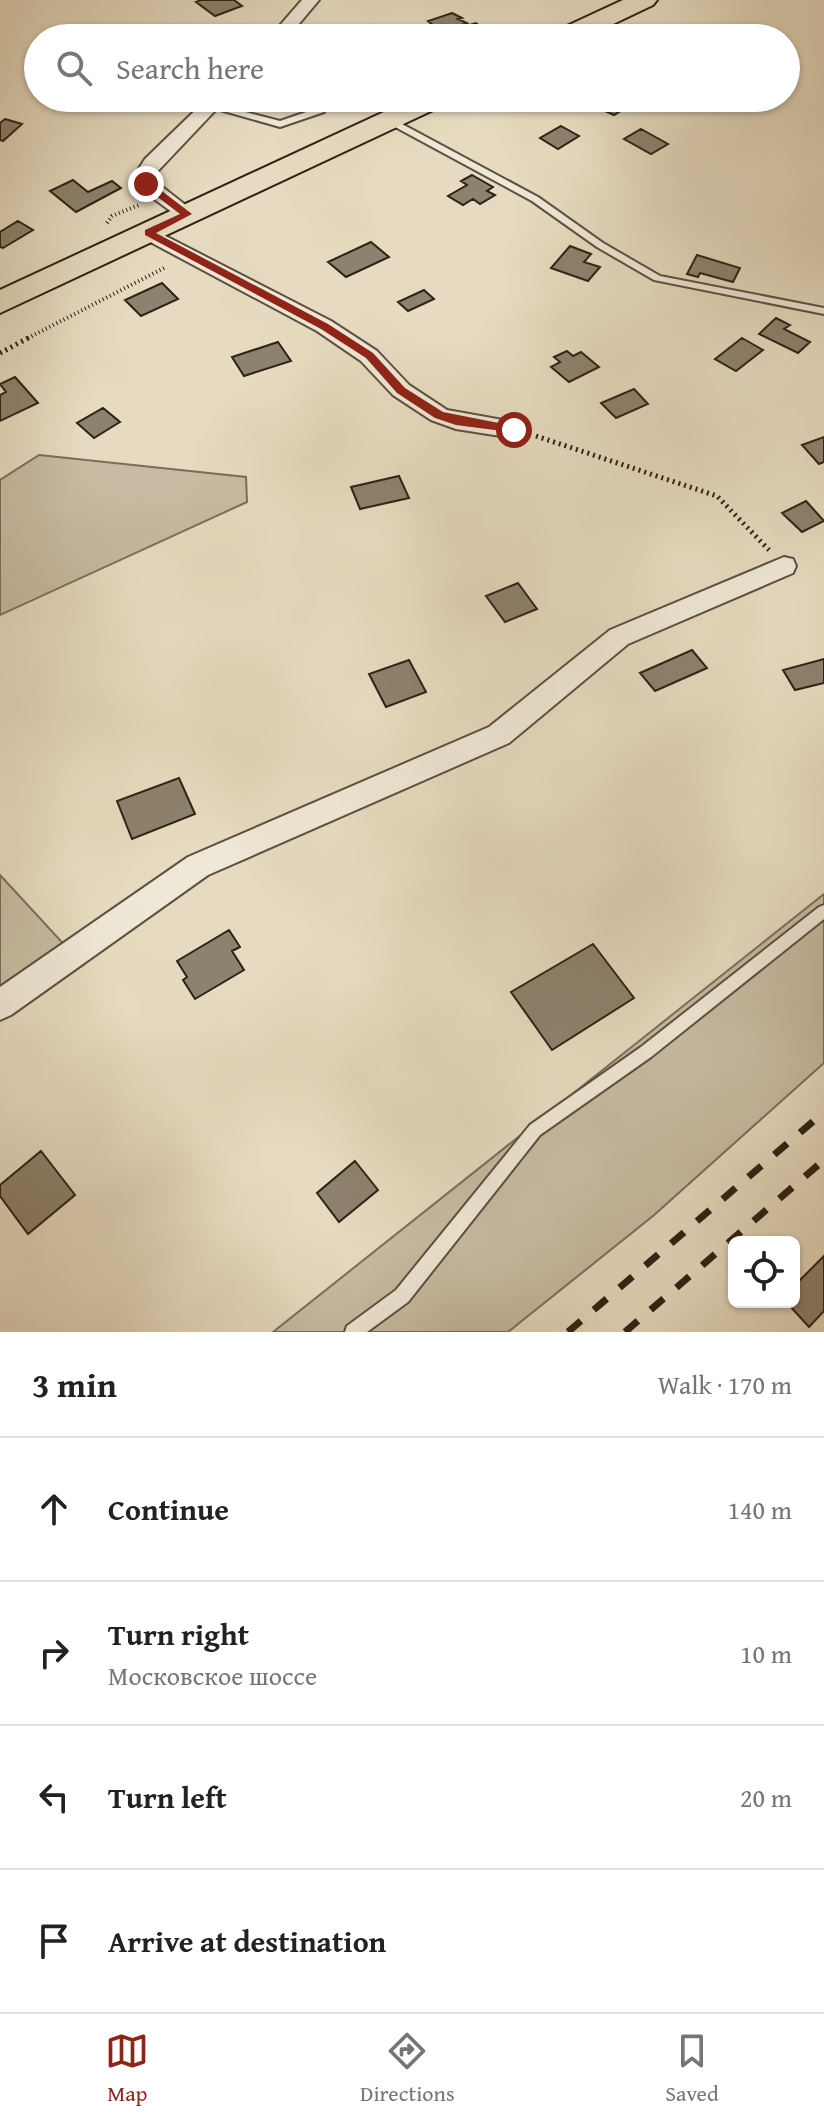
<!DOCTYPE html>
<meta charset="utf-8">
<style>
body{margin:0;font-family:"Gentium Book Plus",serif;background:#f6f6f6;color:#222}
.controls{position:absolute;right:24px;bottom:24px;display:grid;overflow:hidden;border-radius:12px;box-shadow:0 2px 6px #0004}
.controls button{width:72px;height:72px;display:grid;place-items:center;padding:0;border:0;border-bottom:2px solid #e0e0e0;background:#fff;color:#222;font:40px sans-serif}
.stop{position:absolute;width:24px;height:24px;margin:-18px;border:6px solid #8f2418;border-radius:50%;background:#fff}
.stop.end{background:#8f2418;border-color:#fff;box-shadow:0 2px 8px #0008}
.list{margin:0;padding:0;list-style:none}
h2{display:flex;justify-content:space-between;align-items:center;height:104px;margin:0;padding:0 32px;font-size:34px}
h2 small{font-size:26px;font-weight:400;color:#767676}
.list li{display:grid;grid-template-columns:52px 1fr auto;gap:24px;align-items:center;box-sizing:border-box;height:144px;padding:0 32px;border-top:2px solid #e0e0e0}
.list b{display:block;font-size:30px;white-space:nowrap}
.list p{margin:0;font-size:26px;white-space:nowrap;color:#767676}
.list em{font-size:26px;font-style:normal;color:#767676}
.icon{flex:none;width:44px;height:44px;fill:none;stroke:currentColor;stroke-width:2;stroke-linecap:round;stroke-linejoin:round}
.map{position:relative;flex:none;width:824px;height:1332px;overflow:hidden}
.search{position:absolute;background:#fff;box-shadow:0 2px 6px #0004;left:24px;right:24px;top:24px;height:88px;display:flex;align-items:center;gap:20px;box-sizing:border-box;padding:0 28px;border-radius:44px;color:#767676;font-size:30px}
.sheet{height:680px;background:#fff}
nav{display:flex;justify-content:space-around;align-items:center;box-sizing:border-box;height:112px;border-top:2px solid #e0e0e0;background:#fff;font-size:22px;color:#767676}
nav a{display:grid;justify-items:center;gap:4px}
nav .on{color:#8f2418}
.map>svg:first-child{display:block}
</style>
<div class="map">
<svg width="824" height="1332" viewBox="0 0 824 1332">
<rect width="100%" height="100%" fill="#e6dbc0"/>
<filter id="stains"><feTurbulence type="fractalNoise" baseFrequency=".0025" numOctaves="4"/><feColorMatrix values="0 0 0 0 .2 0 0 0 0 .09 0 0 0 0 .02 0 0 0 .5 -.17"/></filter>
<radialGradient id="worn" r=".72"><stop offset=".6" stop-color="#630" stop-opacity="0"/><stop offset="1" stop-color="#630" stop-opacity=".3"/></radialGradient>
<path fill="#c7bca3" stroke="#7a6f5c" stroke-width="2" d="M 39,455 L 246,477 L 247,502 L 0,615 L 0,480 Z
M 0,875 L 83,965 L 0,1020 Z
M 824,894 L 824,1063 L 653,1216 L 508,1332 L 273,1332 Z"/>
<path fill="#8d826e" stroke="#2d2215" stroke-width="2" d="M 201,0 L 234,0 L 242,6 L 215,16 L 196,2 Z
M 452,13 L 462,18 L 458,19 L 467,23 L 464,24 L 466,26 L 476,23 L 486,31 L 466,37 L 449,38 L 428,21 Z
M 123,98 L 160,98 L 144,111 L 118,103 Z
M 602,98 L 627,98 L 635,102 L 614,115 L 592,105 Z
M 5,119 L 22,124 L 3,141 L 0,140 L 0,123 Z
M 561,126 L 579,136 L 558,149 L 540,138 Z
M 641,129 L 668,144 L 651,154 L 624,139 Z
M 472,175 L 493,187 L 487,191 L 495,195 L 480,204 L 473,199 L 463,205 L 448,196 L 467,185 L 461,181 Z
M 73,180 L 88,192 L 112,181 L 121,188 L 76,212 L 50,191 Z
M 18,221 L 33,230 L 3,248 L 0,247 L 0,232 Z
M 371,242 L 389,257 L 346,277 L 328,262 Z
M 570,246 L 591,254 L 584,262 L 600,267 L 588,281 L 551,268 Z
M 697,255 L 740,268 L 733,282 L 700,273 L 698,277 L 687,274 Z
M 162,283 L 178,299 L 141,316 L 125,300 Z
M 424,290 L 434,299 L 408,311 L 398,302 Z
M 776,318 L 790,325 L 784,329 L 810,342 L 798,353 L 759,334 Z
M 742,338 L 763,350 L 736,371 L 715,359 Z
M 278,342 L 291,361 L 244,376 L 232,357 Z
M 567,351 L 573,356 L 581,352 L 599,367 L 569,382 L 551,367 L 560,362 L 554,357 Z
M 15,377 L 38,403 L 0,421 L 0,395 L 6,392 L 0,384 Z
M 634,389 L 648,404 L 616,418 L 601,403 Z
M 103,408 L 120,422 L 94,438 L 77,423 Z
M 824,437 L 824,462 L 819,464 L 802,445 Z
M 399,476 L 409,498 L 360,509 L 351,487 Z
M 806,501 L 824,521 L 802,532 L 782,513 Z
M 518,583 L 537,609 L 505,622 L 486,596 Z
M 692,650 L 707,668 L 655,691 L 640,673 Z
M 824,659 L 824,683 L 795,690 L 783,670 Z
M 409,660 L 426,692 L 386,707 L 369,674 Z
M 179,778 L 195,814 L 132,839 L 117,801 Z
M 229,930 L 240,947 L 232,951 L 244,970 L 195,999 L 183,980 L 187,977 L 177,961 Z
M 593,944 L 634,998 L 552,1050 L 511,992 Z
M 41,1151 L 75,1195 L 28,1234 L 0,1196 L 0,1185 Z
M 355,1161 L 378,1190 L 339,1222 L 317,1193 Z
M 824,1256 L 824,1311 L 809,1327 L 787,1303 L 794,1302 L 794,1286 Z"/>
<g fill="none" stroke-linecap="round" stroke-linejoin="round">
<defs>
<path id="lane" d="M 288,23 L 294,23 L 317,38 L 307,38 L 288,27 Z
M 323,98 L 331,98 L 324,112 L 280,127 L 206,106 L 210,103 L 280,121 L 318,108 Z
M 389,117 L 538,197 L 603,243 L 660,276 L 824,308 L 824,314 L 654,280 L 597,247 L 532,201 L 386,122 L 385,120 Z
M 824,905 L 824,919 L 651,1057 L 540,1135 L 408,1302 L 367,1332 L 345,1332 L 347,1326 L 396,1290 L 530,1125 L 641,1047 L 819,907 Z"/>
<path id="street" d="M 302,0 L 319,0 L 287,38 L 269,38 Z
M 208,98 L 227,98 L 156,173 L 156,182 L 197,214 L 187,220 L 180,218 L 139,188 L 136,173 L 145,159 Z
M 148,227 L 331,321 L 377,351 L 409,385 L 447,410 L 514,422 L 522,424 L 525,430 L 522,436 L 514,438 L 456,429 L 431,420 L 393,395 L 361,361 L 317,331 L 141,237 L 138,233 Z
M 784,557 L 793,559 L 796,566 L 793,573 L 628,644 L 509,743 L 208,875 L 11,1015 L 0,1020 L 0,987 L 188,857 L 489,727 L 610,630 Z"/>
<path id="primary" d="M 623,0 L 657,0 L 653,5 L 584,38 L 550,38 L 554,32 Z
M 414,98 L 450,98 L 446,104 L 0,313 L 0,290 Z"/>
</defs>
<use href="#lane" stroke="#5b5040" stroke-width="4"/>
<use href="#street" stroke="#5b5040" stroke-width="4"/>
<use href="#primary" stroke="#2d2215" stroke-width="4"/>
<path stroke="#2d2215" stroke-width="4" stroke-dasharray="1 3" stroke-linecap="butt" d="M 107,223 L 112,216 L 139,205
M 28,338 L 166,267"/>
<path stroke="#2d2215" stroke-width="5" stroke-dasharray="2 4" stroke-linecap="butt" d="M 0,353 L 32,336
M 536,436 L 717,496 L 769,550"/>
<use href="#lane" fill="#efe8d6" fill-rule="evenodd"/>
<use href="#street" fill="#efe8d6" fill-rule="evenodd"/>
<use href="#primary" fill="#e6dbc0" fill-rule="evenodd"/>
<path stroke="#2d2215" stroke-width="7" stroke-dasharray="17 17" stroke-linecap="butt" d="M 568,1332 L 824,1112
M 625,1332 L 824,1160"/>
</g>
<path fill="#8f2418" d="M 143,182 L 150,182 L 192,214 L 156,233 L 328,324 L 373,353 L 405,388 L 443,412 L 514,426 L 518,427 L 518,433 L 456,425 L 435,418 L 397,393 L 366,358 L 321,329 L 145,235 L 145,230 L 180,214 L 143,186 Z"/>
<rect width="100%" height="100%" filter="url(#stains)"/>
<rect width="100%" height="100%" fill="url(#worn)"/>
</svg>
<div class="controls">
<button><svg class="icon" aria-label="locate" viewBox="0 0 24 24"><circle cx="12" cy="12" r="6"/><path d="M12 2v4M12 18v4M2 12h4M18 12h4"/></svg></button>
</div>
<div class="stop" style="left:514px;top:430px"></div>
<div class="stop end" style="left:146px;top:184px"></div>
<div class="search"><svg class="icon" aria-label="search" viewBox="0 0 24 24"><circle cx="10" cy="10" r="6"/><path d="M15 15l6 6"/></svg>Search here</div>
</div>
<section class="sheet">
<h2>3 min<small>Walk · 170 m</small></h2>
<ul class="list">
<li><svg class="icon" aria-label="ahead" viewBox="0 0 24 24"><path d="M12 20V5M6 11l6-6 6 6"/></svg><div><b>Continue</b></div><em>140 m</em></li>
<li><svg class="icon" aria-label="right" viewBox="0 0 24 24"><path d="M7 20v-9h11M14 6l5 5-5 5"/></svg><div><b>Turn right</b><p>Московское шоссе</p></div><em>10 m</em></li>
<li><svg class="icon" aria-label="left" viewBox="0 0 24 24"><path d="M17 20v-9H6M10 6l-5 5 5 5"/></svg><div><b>Turn left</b></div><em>20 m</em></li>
<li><svg class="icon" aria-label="arrive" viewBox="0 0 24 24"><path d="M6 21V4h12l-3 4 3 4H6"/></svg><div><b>Arrive at destination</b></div></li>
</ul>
</section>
<nav>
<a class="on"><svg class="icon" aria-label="map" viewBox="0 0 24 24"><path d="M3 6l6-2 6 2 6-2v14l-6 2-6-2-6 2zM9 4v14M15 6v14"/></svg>Map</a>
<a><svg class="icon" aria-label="directions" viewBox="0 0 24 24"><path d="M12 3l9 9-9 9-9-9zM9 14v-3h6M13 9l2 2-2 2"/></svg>Directions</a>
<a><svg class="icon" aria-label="saved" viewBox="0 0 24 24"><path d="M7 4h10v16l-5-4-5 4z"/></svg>Saved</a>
</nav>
